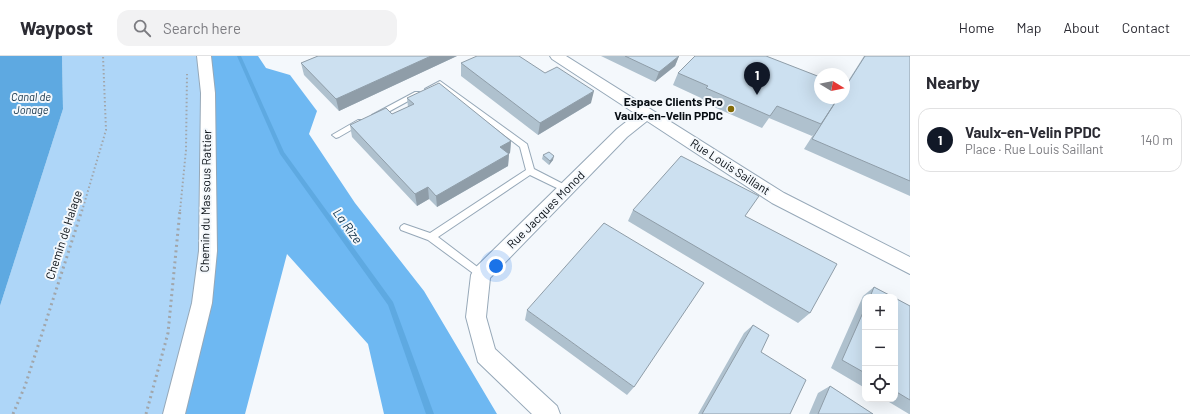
<!DOCTYPE html>
<meta charset="utf-8">
<style>
body{margin:0;font-family:Barlow,sans-serif;background:#f2f2f3;color:#2b2b33}
.controls{position:absolute;right:12px;bottom:12px;display:grid;overflow:hidden;border-radius:8px;box-shadow:0 4px 16px #0002}
.controls button{width:36px;height:36px;display:grid;place-items:center;padding:0;border:0;border-bottom:1px solid #e1e1e2;background:#fff;color:#2b2b33;font:20px sans-serif}
.compass{position:absolute;left:814px;top:12px;width:36px;height:36px;border-radius:50%;background:#fff;box-shadow:0 4px 16px #0002;rotate:100deg}
.you{position:absolute;left:496px;top:210px;width:14px;height:14px;margin:-10px;border:3px solid #fff;border-radius:50%;background:#1a73e8;box-shadow:0 0 0 6px #1a73e833}
.badge{display:grid;place-items:center;width:26px;height:26px;border-radius:50%;background:#111827;color:#fff;font-size:13px;font-weight:700}
.pin{position:absolute;translate:-50% -33px;filter:drop-shadow(0 1px 2px #0008)}
.pin::after{content:'';position:absolute;top:21px;width:14px;height:12px;background:inherit;clip-path:polygon(0 0,100% 0,50% 100%)}
.list{margin:0;padding:0;list-style:none}
h2{display:flex;justify-content:space-between;align-items:center;height:52px;margin:0;padding:0 16px;font-size:17px}
h2 small{font-size:13px;font-weight:400;color:#7c7c81}
.list li{display:grid;grid-template-columns:26px 1fr auto;gap:12px;align-items:center;box-sizing:border-box;height:64px;margin:0 8px 8px;padding:0 8px;border:1px solid #e1e1e2;border-radius:12px}
.list b{display:block;font-size:15px;white-space:nowrap}
.list p{margin:0;font-size:13px;white-space:nowrap;color:#7c7c81}
.list em{font-size:13px;font-style:normal;color:#7c7c81}
.icon{flex:none;width:22px;height:22px;fill:none;stroke:currentColor;stroke-width:2;stroke-linecap:round;stroke-linejoin:round}
.map{position:relative;flex:none;width:910px;height:358px;overflow:hidden}
header{display:flex;align-items:center;gap:24px;box-sizing:border-box;height:56px;padding:0 20px;background:#fff;border-bottom:1px solid #e1e1e2}
header strong{font-size:19px}
nav{display:flex;gap:22px;margin-inline-start:auto;font-size:14px}
.search{width:280px;height:36px;background:#f2f2f3;display:flex;align-items:center;gap:10px;box-sizing:border-box;padding:0 14px;border-radius:12px;color:#7c7c81;font-size:15px}
main{display:flex}
aside{flex:1;background:#fff}
.map>svg:first-child{display:block}
</style>
<header>
<strong>Waypost</strong>
<div class="search"><svg class="icon" aria-label="search" viewBox="0 0 24 24"><circle cx="10" cy="10" r="6"/><path d="M15 15l6 6"/></svg>Search here</div>
<nav><a>Home</a><a>Map</a><a>About</a><a>Contact</a></nav>
</header>
<main>
<div class="map">
<svg width="910" height="358" viewBox="0 0 910 358">
<rect width="100%" height="100%" fill="#f4f8fc"/>
<path fill="#aed6f8" d="M 62,0 L 204,0 L 208,195 L 174,358 L 0,358 L 0,250 L 63,53 Z"/>
<path fill="#6eb8f2" d="M 204,0 L 258,0 L 266,12 L 290,19 L 317,55 L 309,78 L 355,147 L 424,235 L 497,358 L 384,358 L 368,288 L 287,198 L 245,358 L 174,358 L 202,247 Z"/>
<path fill="#5ea9e1" d="M 0,0 L 62,0 L 63,53 L 0,250 Z"/>
<g fill="none" stroke-linecap="round" stroke-linejoin="round">
<path fill="#5ea9e1" fill-rule="evenodd" d="M 237,0 L 241,0 L 284,96 L 393,246 L 434,358 L 426,358 L 388,249 L 280,98 Z"/>
<defs>
<path id="lane" d="M 440,25 L 527,88 L 534,113 L 569,131 L 570,133 L 569,135 L 563,135 L 530,119 L 438,181 L 484,216 L 486,219 L 484,222 L 481,223 L 428,184 L 401,174 L 400,172 L 401,170 L 404,168 L 430,177 L 526,114 L 520,91 L 440,30 L 428,35 L 425,33 Z
M 415,36 L 419,36 L 421,38 L 379,61 L 376,61 L 372,59 Z
M 358,64 L 361,64 L 365,66 L 339,81 L 336,82 L 332,79 Z"/>
<path id="street" d="M 197,0 L 211,0 L 215,37 L 217,195 L 212,247 L 185,358 L 163,358 L 192,247 L 199,195 L 201,37 Z
M 550,0 L 566,0 L 784,137 L 910,201 L 910,218 L 772,147 L 647,65 L 627,81 L 490,222 L 486,261 L 495,293 L 557,350 L 560,358 L 532,358 L 478,306 L 466,261 L 471,219 L 474,213 L 617,73 L 636,58 L 552,3 Z"/>
</defs>
<use href="#lane" stroke="#96a8b8" stroke-width="2"/>
<use href="#street" stroke="#96a8b8" stroke-width="2"/>
<path stroke="#a1a6ab" stroke-width="2" stroke-dasharray="1.5 2.5" stroke-linecap="butt" d="M 82,155 L 106,74 L 103,0
M 180,155 L 186,94 L 187,18"/>
<path stroke="#a1a6ab" stroke-width="3" stroke-dasharray="2 3.5" stroke-linecap="butt" d="M 13,358 L 25,330 L 82,154
M 146,358 L 168,277 L 180,154"/>
<use href="#lane" fill="#fff" fill-rule="evenodd"/>
<use href="#street" fill="#fff" fill-rule="evenodd"/>
</g>
<path fill="#afc1ce" d="M 318,0 L 457,0 L 339,55 L 304,19 L 301,7 Z
M 601,0 L 679,0 L 675,10 L 655,26 Z
M 864,0 L 910,0 L 910,140 L 804,93 L 813,79 L 812,80 L 769,62 L 762,72 L 700,45 L 701,42 L 673,29 L 678,17 L 845,30 Z
M 461,7 L 591,47 L 538,79 L 461,20 Z
M 407,42 L 511,85 L 510,97 L 509,98 L 508,110 L 437,151 L 429,143 L 417,150 L 352,81 L 350,69 L 392,58 L 408,51 Z
M 543,99 L 553,104 L 549,109 L 542,103 Z
M 633,154 L 745,160 L 810,257 L 798,267 L 628,165 Z
M 874,231 L 893,241 L 865,241 L 865,332 L 831,312 L 863,240 Z
M 895,242 L 910,250 L 910,358 L 909,358 L 884,343 L 895,343 Z
M 527,254 L 634,331 L 627,339 L 525,264 Z
M 753,269 L 761,296 L 790,358 L 698,358 L 744,277 Z
M 830,330 L 873,358 L 809,358 L 818,337 Z"/>
<path fill="#8f9da8" d="M 431,0 L 457,0 L 339,55 L 336,43 Z
M 679,0 L 675,10 L 655,26 L 659,16 Z
M 594,35 L 591,47 L 538,79 L 540,67 Z
M 511,85 L 510,97 L 499,103 L 500,91 Z
M 509,98 L 508,110 L 437,151 L 436,140 Z
M 554,100 L 553,104 L 549,109 L 550,105 Z
M 428,131 L 429,143 L 417,150 L 415,138 Z"/>
<path fill="#cce0f0" stroke="#8f9da8" d="M 318,0 L 431,0 L 336,43 L 301,7 Z
M 477,0 L 519,0 L 545,17 L 557,11 L 594,35 L 540,67 L 461,7 Z
M 625,0 L 679,0 L 659,16 Z
M 695,0 L 766,0 L 820,21 L 820,42 L 838,42 L 821,68 L 777,50 L 770,60 L 706,32 L 708,30 L 678,17 Z
M 865,0 L 910,0 L 910,125 L 812,83 L 838,42 L 844,42 L 844,33 Z
M 439,27 L 511,85 L 500,91 L 509,98 L 436,140 L 428,131 L 415,138 L 350,69 L 386,52 L 392,58 L 414,48 L 407,42 Z
M 549,96 L 554,100 L 550,105 L 543,99 Z
M 681,100 L 759,140 L 745,160 L 837,208 L 810,257 L 633,154 Z
M 604,167 L 704,227 L 634,331 L 527,254 Z
M 874,231 L 893,241 L 870,241 Z
M 895,242 L 910,250 L 910,344 L 895,335 Z
M 865,252 L 865,317 L 842,304 Z
M 753,269 L 769,279 L 761,296 L 806,324 L 790,358 L 702,358 Z
M 830,330 L 873,358 L 818,358 Z"/>
<circle fill="#836b06" stroke="#f4f8fc" stroke-width="1.5" cx="731" cy="53" r="4"/>
<g text-anchor="middle" stroke-width="4" stroke-linejoin="round" paint-order="stroke">
<g font-size="11" font-style="italic" fill="#0e2e45" stroke="#f4f8fc">
<text x="31" y="45">Canal de<tspan x="31" dy="13">Jonage</tspan></text>
</g>
<g font-size="12" font-weight="bold" fill="#070d13" stroke="#f4f8fc" text-anchor="end">
<text x="723" y="50">Espace Clients Pro<tspan x="723" dy="14">Vaulx-en-Velin PPDC</tspan></text>
</g>
<g font-size="12" fill="#070d13" stroke="#f4f8fc">
<text transform="translate(730 111) rotate(33)" y="4">Rue Louis Saillant</text>
<text transform="translate(206 145) rotate(-89)" y="4">Chemin du Mas sous Rattier</text>
<text transform="translate(546 154) rotate(-45)" y="4">Rue Jacques Monod</text>
<text transform="translate(64 179) rotate(-72)" y="4">Chemin de Halage</text>
</g>
<g font-size="13" font-style="italic" fill="#0e2e45" stroke="#f4f8fc">
<text transform="translate(348 170) rotate(54)" y="5">La Rize</text>
</g>
</g>
</svg>
<div class="controls">
<button>+</button>
<button>−</button>
<button><svg class="icon" aria-label="locate" viewBox="0 0 24 24"><circle cx="12" cy="12" r="6"/><path d="M12 2v4M12 18v4M2 12h4M18 12h4"/></svg></button>
</div>
<svg class="compass" viewBox="-18 -18 36 36"><path d="M0-13l5 13h-10z" fill="#e53935"/><path d="M0 13l5-13h-10z" fill="#7c7c81"/></svg>
<div class="you"></div>
<div class="pin badge" style="left:757px;top:39px">1</div>
</div>
<aside>
<h2>Nearby<small></small></h2>
<ul class="list">
<li><span class="badge">1</span><div><b>Vaulx-en-Velin PPDC</b><p>Place · Rue Louis Saillant</p></div><em>140 m</em></li>
</ul>
</aside>
</main>
